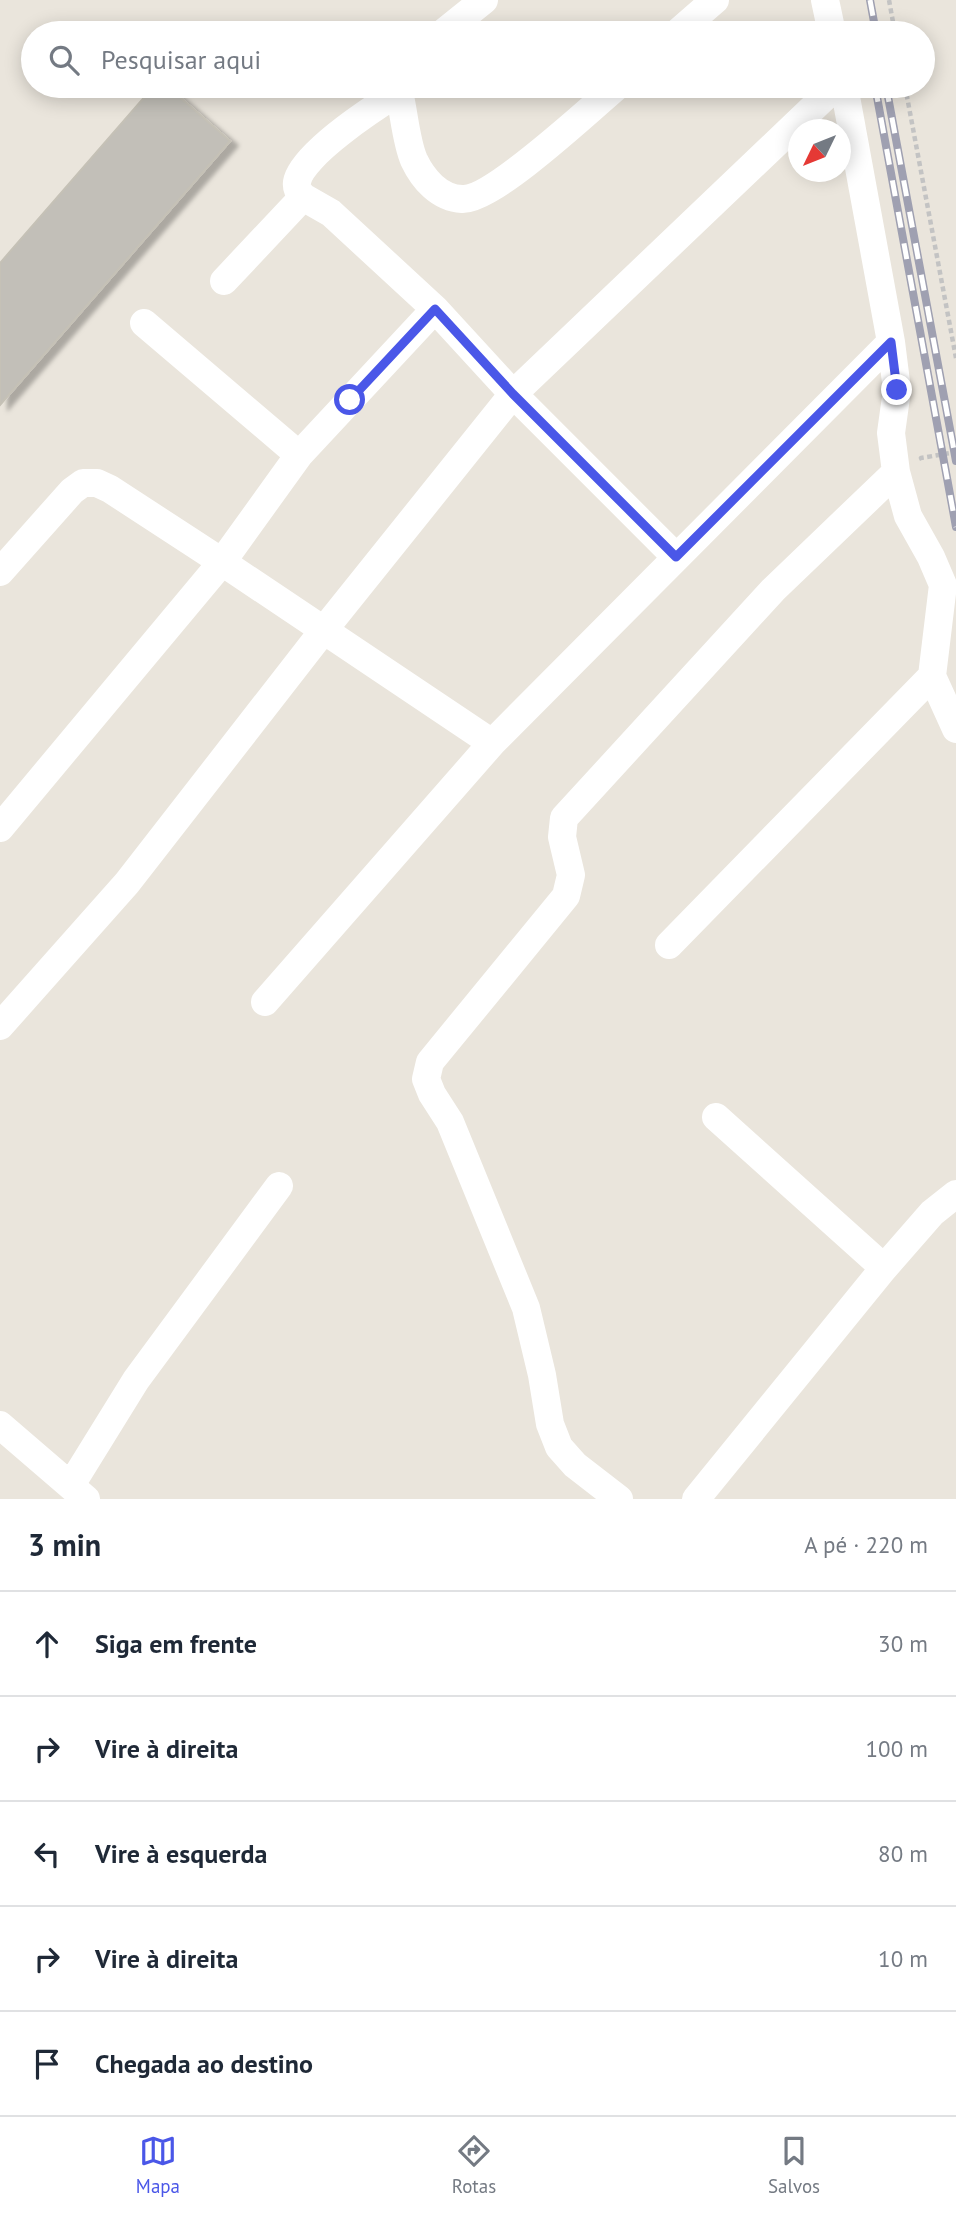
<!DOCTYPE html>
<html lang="pt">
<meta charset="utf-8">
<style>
body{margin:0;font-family:"PT Sans",sans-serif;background:#f6f6f7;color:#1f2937}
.compass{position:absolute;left:788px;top:119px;width:63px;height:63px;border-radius:50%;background:#fff;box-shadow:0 4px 18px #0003;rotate:227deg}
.stop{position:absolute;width:21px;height:21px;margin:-16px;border:5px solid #4a57e8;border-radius:50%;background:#fff}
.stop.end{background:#4a57e8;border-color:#fff;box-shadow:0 2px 7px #0008}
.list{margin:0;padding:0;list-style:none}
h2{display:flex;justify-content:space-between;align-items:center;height:91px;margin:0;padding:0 28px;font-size:30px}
h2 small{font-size:23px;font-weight:400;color:#747a83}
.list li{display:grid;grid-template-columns:46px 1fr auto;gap:21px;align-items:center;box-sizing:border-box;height:105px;padding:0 28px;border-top:2px solid #e0e1e3}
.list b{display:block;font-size:26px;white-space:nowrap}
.list em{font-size:23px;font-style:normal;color:#747a83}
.icon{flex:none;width:38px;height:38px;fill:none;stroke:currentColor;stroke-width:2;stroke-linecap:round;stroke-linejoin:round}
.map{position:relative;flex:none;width:956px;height:1499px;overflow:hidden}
.search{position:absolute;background:#fff;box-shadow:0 4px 18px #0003;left:21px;right:21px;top:21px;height:77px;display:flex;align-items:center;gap:18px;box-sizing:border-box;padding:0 24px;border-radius:38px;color:#747a83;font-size:26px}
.sheet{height:616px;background:#fff}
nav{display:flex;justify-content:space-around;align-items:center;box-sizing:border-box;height:98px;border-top:2px solid #e0e1e3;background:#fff;font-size:19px;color:#747a83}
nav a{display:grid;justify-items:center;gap:4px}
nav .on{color:#4a57e8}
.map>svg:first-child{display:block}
</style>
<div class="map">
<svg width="956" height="1499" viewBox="0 0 956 1499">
<defs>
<filter id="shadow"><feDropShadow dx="8" dy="4.5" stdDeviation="2" flood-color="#0004"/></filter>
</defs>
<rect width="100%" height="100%" fill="#eae5dc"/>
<path fill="#c2bfb8" stroke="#c5c1b6" stroke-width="2" filter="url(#shadow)" d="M 154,86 L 167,86 L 230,141 L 0,405 L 0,263 Z"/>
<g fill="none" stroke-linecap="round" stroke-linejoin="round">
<path stroke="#c3c3c3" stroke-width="4.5" stroke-dasharray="5 3.5" stroke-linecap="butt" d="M 889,0 L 895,33
M 905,86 L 956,358
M 922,460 L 921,458 L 956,452"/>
<path stroke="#fff" stroke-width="28" d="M 825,0 L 832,33
M 443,33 L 484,0
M 677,33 L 715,0
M 844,86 L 891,342 L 897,390 L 891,433 L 896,472 L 908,516 L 931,557 L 943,585 L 932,676 L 956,729
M 399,92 C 404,112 406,142 414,160 C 423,179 439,198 462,199 C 492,201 590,109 617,86
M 303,197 C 299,192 296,189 297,182 C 301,155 375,107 399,92 L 403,86
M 224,281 L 303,197 L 331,213 L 435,309 L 513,394 L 676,557
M 144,323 L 299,455
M 0,572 L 72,491 L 83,483 L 97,483 L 110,489 L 222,562 L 492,743
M 0,828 L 222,562 L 299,455 L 435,309
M 669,945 L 932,676
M 265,1002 L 492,743 L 891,342
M 0,1026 L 127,883 L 323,631 L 513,394 L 836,86
M 716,1117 L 884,1268
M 0,1425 L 86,1499
M 71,1485 L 136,1380 L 279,1186
M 619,1499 L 575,1465 L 559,1447 L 550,1424 L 542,1375 L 526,1308 L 450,1122 L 432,1094 L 426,1079 L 430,1062 L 566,896 L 571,875 L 562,837 L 564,818 L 773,590 L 896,472
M 696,1499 L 884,1268 L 932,1213 L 956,1194"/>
<defs>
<path id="rail" d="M 870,0 L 876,33
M 875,86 L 956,527
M 886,86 L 956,461"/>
</defs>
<use href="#rail" stroke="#9fa0b1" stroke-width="8"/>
<use href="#rail" stroke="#fff" stroke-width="5" stroke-dasharray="16" stroke-linecap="butt"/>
</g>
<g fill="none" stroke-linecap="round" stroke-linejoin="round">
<path stroke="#4a57e8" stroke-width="9" d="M 350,400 L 435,309 L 513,394 L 676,557 L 891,342 L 897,390"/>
</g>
</svg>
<svg class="compass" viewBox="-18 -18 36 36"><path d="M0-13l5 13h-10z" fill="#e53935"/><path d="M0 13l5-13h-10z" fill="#747a83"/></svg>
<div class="stop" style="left:350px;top:400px"></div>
<div class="stop end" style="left:897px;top:390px"></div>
<div class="search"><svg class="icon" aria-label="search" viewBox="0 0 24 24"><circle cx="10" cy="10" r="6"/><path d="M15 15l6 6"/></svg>Pesquisar aqui</div>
</div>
<section class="sheet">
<h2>3 min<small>A pé · 220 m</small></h2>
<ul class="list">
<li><svg class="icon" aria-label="ahead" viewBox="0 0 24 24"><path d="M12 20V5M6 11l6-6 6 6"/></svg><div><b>Siga em frente</b></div><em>30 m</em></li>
<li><svg class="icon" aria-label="right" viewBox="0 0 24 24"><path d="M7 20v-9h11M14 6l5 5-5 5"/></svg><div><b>Vire à direita</b></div><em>100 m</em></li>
<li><svg class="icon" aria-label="left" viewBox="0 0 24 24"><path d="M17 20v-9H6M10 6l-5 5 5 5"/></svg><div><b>Vire à esquerda</b></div><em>80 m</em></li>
<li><svg class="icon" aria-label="right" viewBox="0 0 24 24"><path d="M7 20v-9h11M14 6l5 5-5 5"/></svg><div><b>Vire à direita</b></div><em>10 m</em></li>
<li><svg class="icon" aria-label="arrive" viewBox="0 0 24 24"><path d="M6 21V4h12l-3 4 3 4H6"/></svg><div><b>Chegada ao destino</b></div></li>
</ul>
</section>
<nav>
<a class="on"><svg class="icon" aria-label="map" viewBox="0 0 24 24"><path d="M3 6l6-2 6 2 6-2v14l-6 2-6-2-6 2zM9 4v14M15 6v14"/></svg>Mapa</a>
<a><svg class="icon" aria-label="directions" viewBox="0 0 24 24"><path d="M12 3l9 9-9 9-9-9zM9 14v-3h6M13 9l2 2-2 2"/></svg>Rotas</a>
<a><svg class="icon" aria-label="saved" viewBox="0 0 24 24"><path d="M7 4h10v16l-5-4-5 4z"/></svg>Salvos</a>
</nav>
